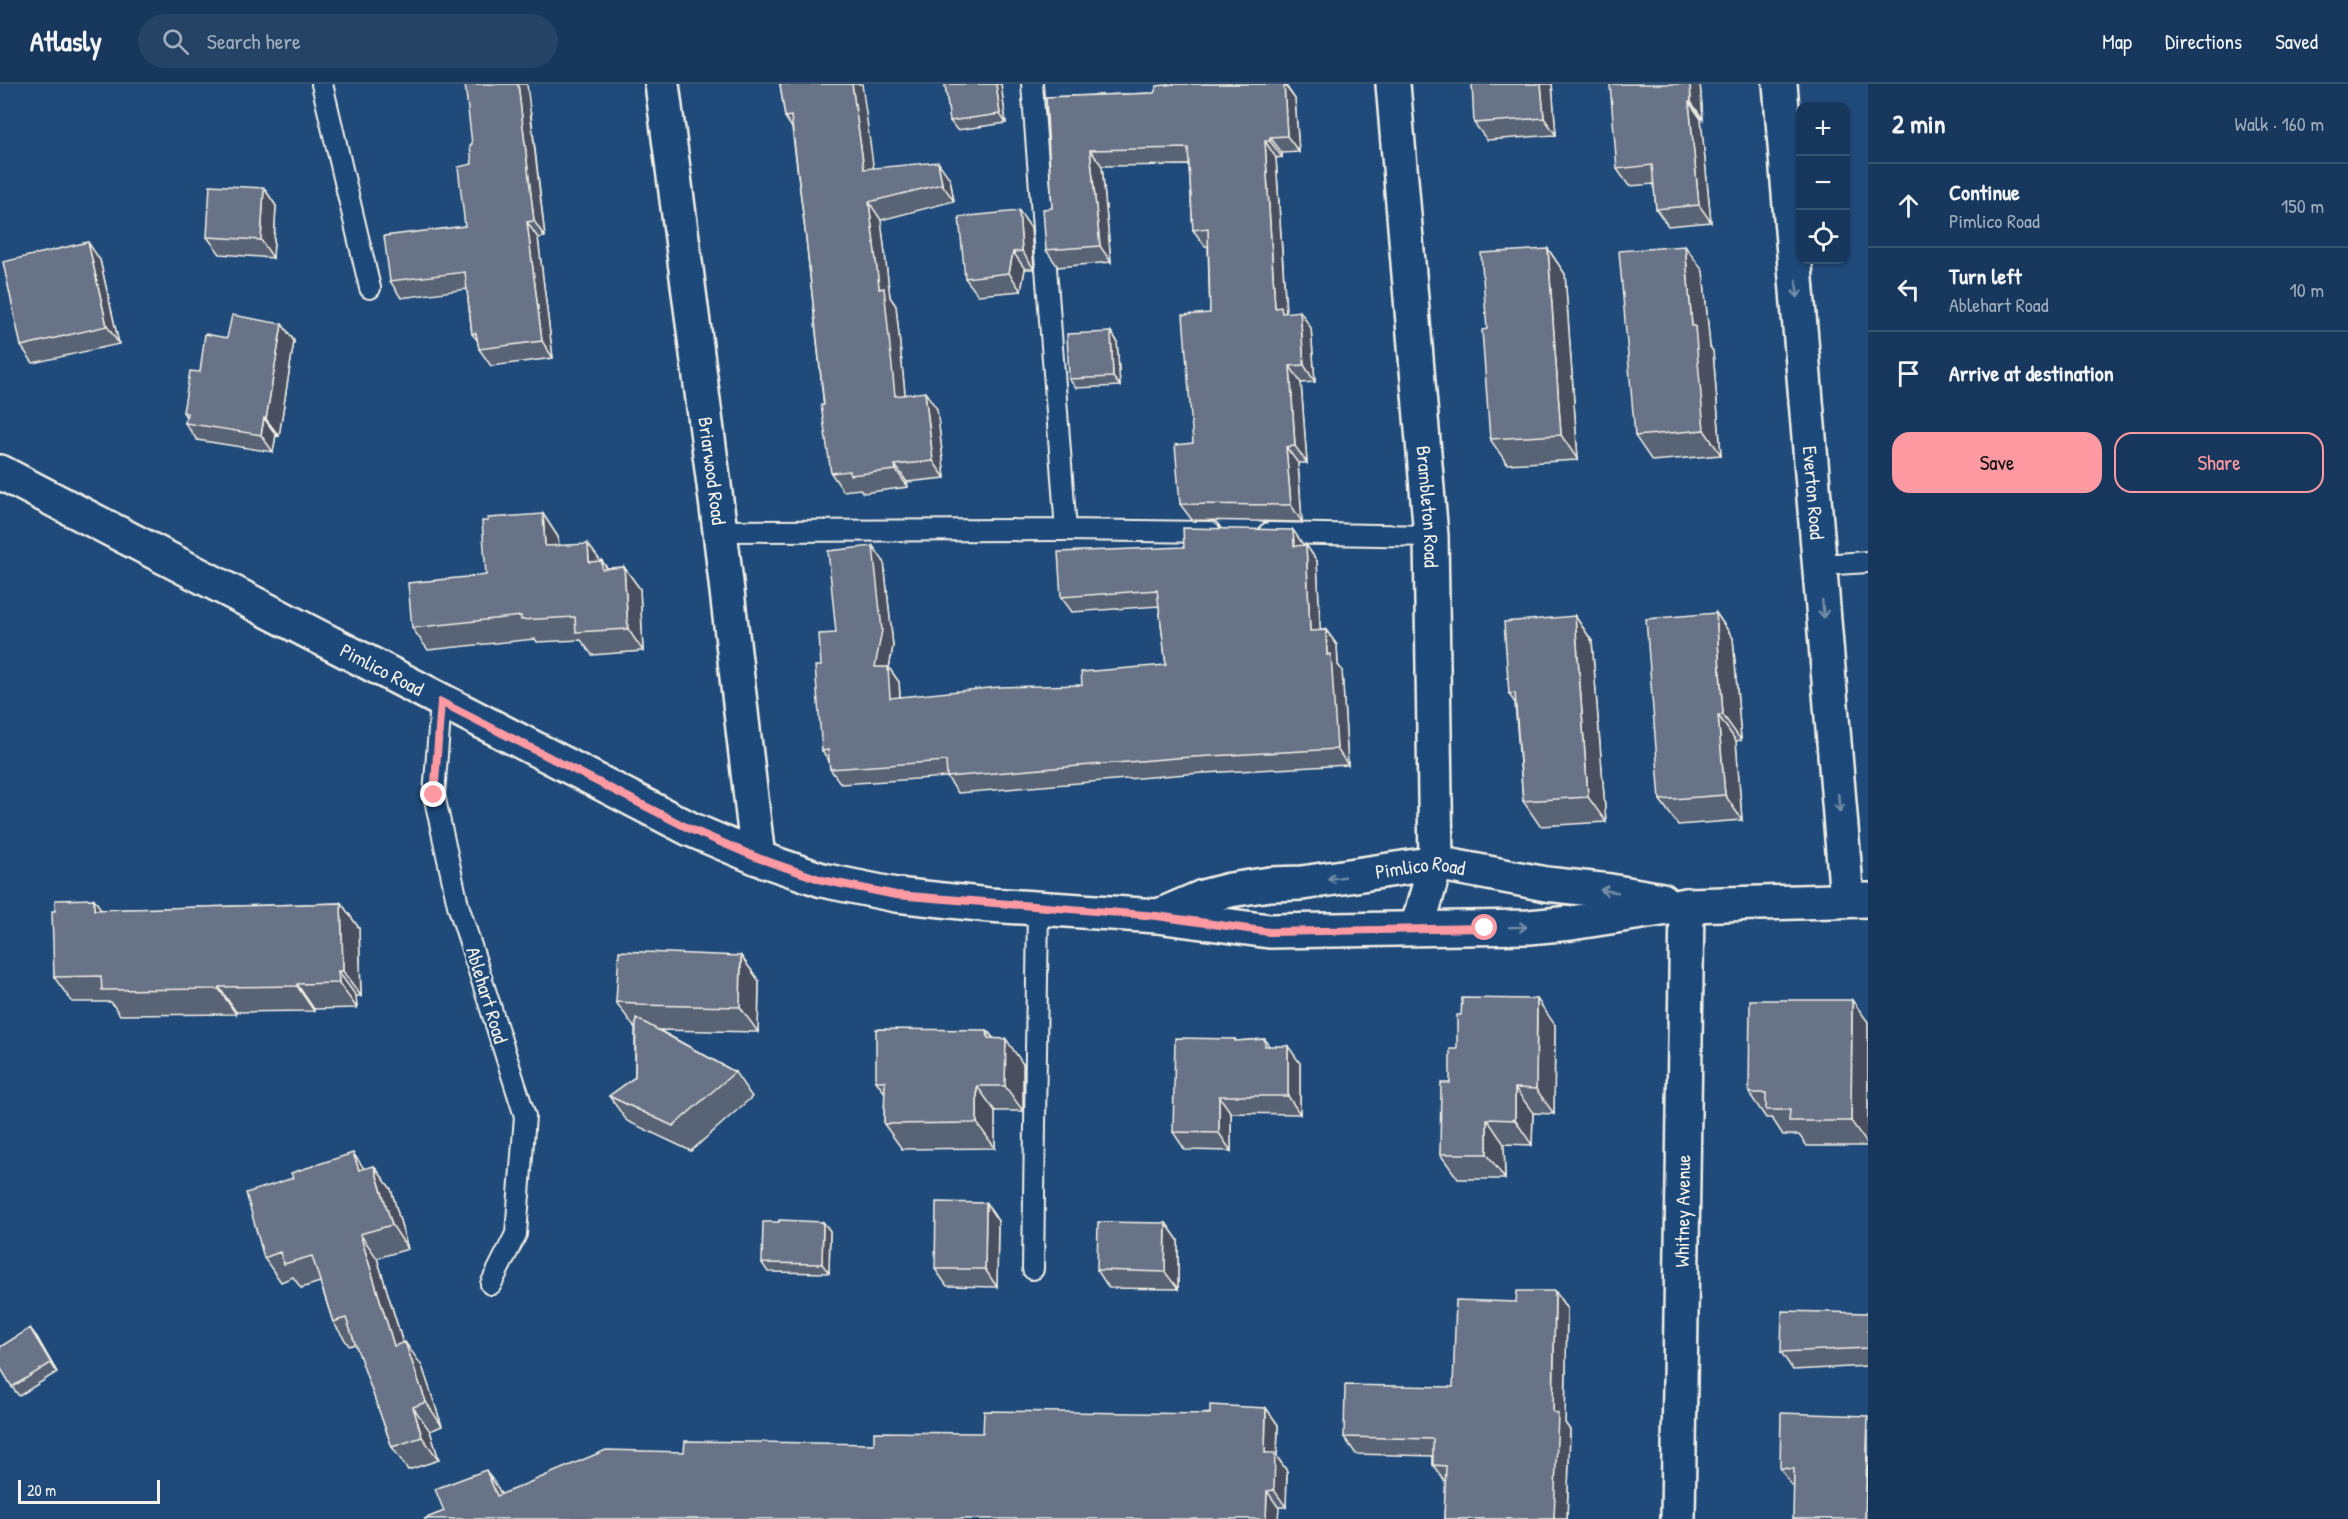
<!DOCTYPE html>
<meta charset="utf-8">
<style>
body{margin:0;font-family:"Patrick Hand",sans-serif;background:#244365;color:#f1f3f6}
.controls{position:absolute;right:18px;top:18px;display:grid;overflow:hidden;border-radius:12px;box-shadow:0 2px 4px #0004}
.controls button{width:54px;height:54px;display:grid;place-items:center;padding:0;border:0;border-bottom:2px solid #365272;background:#17385c;color:#f1f3f6;font:30px sans-serif}
.scale{position:absolute;left:18px;bottom:15px;width:142px;box-sizing:border-box;padding-left:6px;border:3px solid #f4f1e8;border-top:0;font-size:16px;line-height:21px;white-space:nowrap;color:#f4f1e8;-webkit-text-stroke:4px #1f4a7a;paint-order:stroke}
.stop{position:absolute;width:18px;height:18px;margin:-14px;border:4px solid #ff9aa2;border-radius:50%;background:#fff}
.stop.end{background:#ff9aa2;border-color:#fff;box-shadow:0 2px 6px #0008}
.list{margin:0;padding:0;list-style:none}
h2{display:flex;justify-content:space-between;align-items:center;height:78px;margin:0;padding:0 24px;font-size:26px}
h2 small{font-size:20px;font-weight:400;color:#9eacbb}
.list li{display:grid;grid-template-columns:39px 1fr auto;gap:18px;align-items:center;box-sizing:border-box;height:84px;padding:0 24px;border-top:2px solid #365272}
.list b{display:block;font-size:22px;white-space:nowrap}
.list p{margin:0;font-size:20px;white-space:nowrap;color:#9eacbb}
.list em{font-size:20px;font-style:normal;color:#9eacbb}
.actions{display:flex;gap:12px;padding:18px 24px}
.actions a{flex:1;padding:14px 0;border:2px solid #ff9aa2;border-radius:18px;text-align:center;font-size:21px;color:#ff9aa2}
.actions .main{background:#ff9aa2;color:#111}
.icon{flex:none;width:33px;height:33px;fill:none;stroke:currentColor;stroke-width:2;stroke-linecap:round;stroke-linejoin:round}
.map{position:relative;flex:none;width:1868px;height:1435px;overflow:hidden}
header{display:flex;align-items:center;gap:36px;box-sizing:border-box;height:84px;padding:0 30px;background:#17385c;border-bottom:2px solid #365272}
header strong{font-size:28px}
nav{display:flex;gap:33px;margin-inline-start:auto;font-size:21px}
.search{width:420px;height:54px;background:#244365;display:flex;align-items:center;gap:15px;box-sizing:border-box;padding:0 21px;border-radius:33px;color:#9eacbb;font-size:22px}
main{display:flex}
aside{flex:1;background:#17385c}
.map>svg:first-child{display:block}
</style>
<header>
<strong>Atlasly</strong>
<div class="search"><svg class="icon" aria-label="search" viewBox="0 0 24 24"><circle cx="10" cy="10" r="6"/><path d="M15 15l6 6"/></svg>Search here</div>
<nav><a>Map</a><a>Directions</a><a>Saved</a></nav>
</header>
<main>
<div class="map">
<svg width="1868" height="1435" viewBox="0 0 1868 1435">
<rect width="100%" height="100%" fill="#1f4a7a"/>
<filter id="ink" filterUnits="userSpaceOnUse"><feTurbulence type="fractalNoise" baseFrequency=".0167" numOctaves="2"/><feDisplacementMap in="SourceGraphic" scale="12" xChannelSelector="R" yChannelSelector="G"/><feConvolveMatrix kernelMatrix="1 2 1 2 8 2 1 2 1" color-interpolation-filters="sRGB"/></filter>
<g filter="url(#ink)">
<g fill="none" stroke-linecap="round" stroke-linejoin="round">
<defs>
<path id="service" d="M 322,0 L 370,204
M 1032,0 L 1066,446
M 720,447 L 1066,446 L 1210,448
M 1269,449 L 1431,452
M 1820,481 L 1868,478
M 441,618 L 434,711 L 458,821 L 525,1032 L 516,1150 L 491,1200
M 1033,1185 L 1038,824"/>
<g id="minor">
<path id="s1" d="M 662,0 L 720,447 L 758,774"/>
<path id="s2" d="M 1393,0 L 1431,452 L 1436,779 L 1417,844"/>
<path id="s3" d="M 1780,0 L 1847,816"/>
<path id="s4" d="M 1678,1435 L 1687,821"/>
</g>
<g id="tertiary">
<path id="s5" d="M 0,388 L 690,745 L 758,774 L 822,796 L 896,811 L 989,821 L 1157,832 L 1269,847 L 1529,843 L 1571,839 L 1687,821 L 1868,816"/>
<path id="s6" d="M 1159,832 L 1203,813 L 1230,806 L 1270,800 L 1302,799 L 1436,779 L 1546,800 L 1610,807 L 1662,816"/>
</g>
</defs>
<use href="#service" stroke="#f4f1e8" stroke-width="24"/>
<use href="#minor" stroke="#f4f1e8" stroke-width="38"/>
<use href="#tertiary" stroke="#f4f1e8" stroke-width="38"/>
<use href="#service" stroke="#1f4a7a" stroke-width="20"/>
<use href="#minor" stroke="#1f4a7a" stroke-width="33"/>
<use href="#tertiary" stroke="#1f4a7a" stroke-width="33"/>
</g>
<path fill="#596374" stroke="#f4f1e8" stroke-width="1.5" d="M 780,0 L 873,84 L 950,95 L 954,117 L 881,136 L 890,213 L 896,222 L 905,310 L 937,325 L 945,394 L 907,398 L 908,403 L 863,409 L 860,405 L 843,407 L 831,389 L 806,154 L 792,44 L 785,33 Z
M 945,0 L 1001,0 L 1006,39 L 957,46 L 950,37 Z
M 1174,0 L 1285,0 L 1295,15 L 1299,68 L 1282,69 L 1282,73 L 1276,74 L 1286,228 L 1311,244 L 1315,298 L 1301,299 L 1307,379 L 1298,379 L 1302,438 L 1192,436 L 1180,420 L 1193,359 L 1210,229 L 1208,162 L 1205,162 L 1193,146 L 1189,81 L 1102,82 L 1111,178 L 1058,183 L 1046,166 L 1052,124 L 1046,13 L 1154,9 Z
M 1552,0 L 1556,51 L 1487,56 L 1474,39 Z
M 1700,0 L 1703,35 L 1701,35 L 1711,138 L 1668,142 L 1656,125 L 1654,100 L 1629,102 L 1617,85 Z
M 531,30 L 545,153 L 538,154 L 553,274 L 491,282 L 479,265 L 478,257 L 472,250 L 467,205 L 401,214 L 390,197 L 465,142 L 472,80 L 472,60 Z
M 264,104 L 276,122 L 273,174 L 220,170 L 207,153 Z
M 1019,127 L 1031,144 L 1034,185 L 1025,185 L 1021,207 L 978,211 L 965,194 Z
M 1548,165 L 1565,190 L 1578,376 L 1507,380 L 1490,355 L 1487,245 Z
M 100,176 L 119,260 L 33,279 L 21,262 Z
M 1703,187 L 1710,263 L 1713,267 L 1721,371 L 1652,377 L 1635,352 Z
M 282,240 L 294,257 L 279,352 L 276,351 L 273,368 L 197,356 L 185,339 L 186,333 L 183,328 L 200,288 L 227,254 Z
M 1111,248 L 1117,257 L 1120,302 L 1076,304 L 1069,295 Z
M 543,430 L 558,453 L 559,461 L 602,477 L 607,484 L 624,483 L 640,505 L 643,567 L 592,571 L 581,556 L 537,558 L 535,555 L 428,566 L 412,544 L 486,491 Z
M 1303,461 L 1306,461 L 1317,477 L 1320,546 L 1326,546 L 1337,561 L 1338,581 L 1342,586 L 1348,681 L 1187,690 L 958,709 L 947,693 L 841,700 L 830,685 L 829,677 L 822,667 L 821,582 L 836,549 L 884,478 L 893,562 L 889,584 L 899,598 L 900,613 L 1082,601 L 1166,581 L 1159,522 L 1072,528 L 1061,513 Z
M 1716,529 L 1733,554 L 1741,656 L 1736,657 L 1742,736 L 1678,741 L 1660,716 Z
M 1575,532 L 1592,557 L 1606,738 L 1540,742 L 1523,717 L 1515,619 L 1509,610 Z
M 94,815 L 101,826 L 341,819 L 359,844 L 361,912 L 356,912 L 357,924 L 314,925 L 314,927 L 236,928 L 236,930 L 120,931 L 111,918 L 72,918 L 54,893 L 55,827 Z
M 741,872 L 759,897 L 758,948 L 659,946 L 735,988 L 752,1013 L 691,1067 L 627,1037 L 609,1012 L 635,993 L 635,943 L 634,943 L 616,918 Z
M 1868,938 L 1868,1062 L 1807,1062 L 1799,1051 L 1783,1051 L 1772,1034 L 1766,1034 L 1749,1009 Z
M 1555,941 L 1554,1030 L 1533,1029 L 1532,1061 L 1504,1060 L 1505,1095 L 1458,1095 L 1440,1070 L 1450,999 Z
M 987,946 L 994,955 L 1023,980 L 1023,1027 L 995,1027 L 995,1064 L 902,1065 L 884,1040 L 885,1009 L 876,997 Z
M 1235,955 L 1236,957 L 1265,955 L 1269,962 L 1300,979 L 1300,1030 L 1231,1029 L 1231,1067 L 1185,1066 L 1173,1048 Z
M 374,1082 L 391,1105 L 408,1165 L 377,1174 L 403,1259 L 422,1282 L 442,1342 L 430,1347 L 439,1376 L 408,1386 L 392,1363 L 356,1260 L 349,1262 L 333,1238 L 320,1198 L 301,1204 L 293,1193 L 281,1198 L 264,1174 L 364,1085 Z
M 986,1119 L 998,1137 L 997,1203 L 947,1202 L 935,1185 Z
M 823,1138 L 830,1147 L 829,1189 L 768,1188 L 762,1179 Z
M 1166,1139 L 1178,1156 L 1178,1205 L 1109,1204 L 1097,1186 Z
M 1555,1207 L 1567,1225 L 1565,1339 L 1570,1346 L 1567,1435 L 1444,1435 L 1446,1399 L 1433,1381 L 1433,1372 L 1356,1370 L 1344,1353 L 1453,1303 L 1516,1218 Z
M 1868,1229 L 1868,1282 L 1793,1286 L 1781,1268 Z
M 30,1244 L 57,1288 L 19,1312 L 12,1303 Z
M 1266,1324 L 1278,1341 L 1277,1373 L 1287,1387 L 1286,1423 L 444,1427 L 498,1404 L 501,1410 L 684,1368 L 874,1360 Z
M 1868,1332 L 1794,1402 L 1792,1402 L 1780,1384 Z"/>
<path fill="#49505e" stroke="#f4f1e8" stroke-width="1.5" d="M 518,0 L 527,0 L 545,153 L 534,137 Z
M 852,0 L 862,0 L 876,102 L 864,85 Z
M 996,0 L 1001,0 L 1006,39 L 1000,30 Z
M 1284,0 L 1295,15 L 1299,68 L 1287,52 Z
M 1541,0 L 1552,0 L 1556,51 L 1544,34 Z
M 1690,0 L 1700,0 L 1703,35 L 1691,18 Z
M 1689,18 L 1701,35 L 1711,138 L 1699,121 Z
M 1270,53 L 1282,69 L 1282,73 L 1270,57 Z
M 1265,57 L 1276,74 L 1286,231 L 1275,224 Z
M 1090,66 L 1102,82 L 1111,178 L 1100,162 Z
M 938,78 L 950,95 L 954,117 L 942,100 Z
M 264,104 L 276,122 L 273,174 L 261,156 Z
M 869,118 L 881,136 L 890,213 L 896,222 L 907,329 L 895,312 L 879,205 Z
M 1019,127 L 1031,144 L 1034,185 L 1022,167 Z
M 527,138 L 538,154 L 553,274 L 542,257 Z
M 88,158 L 100,176 L 119,260 L 107,242 Z
M 1685,162 L 1703,187 L 1710,263 L 1713,267 L 1721,371 L 1704,346 L 1692,242 Z
M 1548,165 L 1565,190 L 1578,376 L 1561,351 Z
M 1013,168 L 1025,185 L 1021,207 L 1009,189 Z
M 1300,227 L 1311,244 L 1315,298 L 1304,281 Z
M 282,240 L 294,257 L 279,352 L 266,335 Z
M 1111,248 L 1117,257 L 1120,302 L 1113,293 Z
M 1290,282 L 1301,299 L 1307,379 L 1295,362 Z
M 925,308 L 937,325 L 945,394 L 933,377 Z
M 264,334 L 276,351 L 273,368 L 261,351 Z
M 1286,363 L 1298,379 L 1302,438 L 1291,421 Z
M 895,381 L 907,398 L 908,403 L 896,386 Z
M 543,430 L 558,453 L 560,484 L 545,462 Z
M 1293,446 L 1304,462 L 1294,462 Z
M 588,460 L 602,479 L 602,477 L 617,499 L 589,478 Z
M 1306,461 L 1317,477 L 1321,562 L 1310,547 Z
M 873,462 L 884,478 L 893,562 L 889,584 L 899,598 L 901,629 L 890,614 L 875,583 Z
M 624,483 L 640,505 L 643,567 L 628,545 Z
M 1716,529 L 1733,554 L 1741,656 L 1723,631 Z
M 1575,532 L 1592,557 L 1606,738 L 1588,713 Z
M 1326,546 L 1337,561 L 1338,581 L 1342,586 L 1348,681 L 1337,665 L 1327,571 Z
M 1718,631 L 1736,657 L 1742,736 L 1725,711 Z
M 94,815 L 111,840 L 94,826 Z
M 341,819 L 359,844 L 361,912 L 343,887 Z
M 741,872 L 759,897 L 758,948 L 740,923 Z
M 338,887 L 356,912 L 357,924 L 339,899 Z
M 297,900 L 314,925 L 314,927 L 297,902 Z
M 219,903 L 236,928 L 236,930 L 219,905 Z
M 1537,915 L 1555,941 L 1554,1030 L 1536,1005 Z
M 1852,916 L 1868,938 L 1868,1061 L 1851,1037 Z
M 987,946 L 1005,971 L 1006,955 L 1023,980 L 1023,1027 L 1005,1002 L 988,954 Z
M 1288,962 L 1300,979 L 1300,1030 L 1288,1012 Z
M 977,1002 L 995,1027 L 995,1064 L 977,1039 Z
M 1515,1004 L 1533,1029 L 1532,1061 L 1515,1036 Z
M 1219,1012 L 1231,1029 L 1231,1067 L 1219,1049 Z
M 1487,1035 L 1504,1060 L 1505,1095 L 1487,1070 Z
M 353,1069 L 370,1093 L 359,1086 Z
M 374,1082 L 391,1105 L 408,1165 L 392,1141 Z
M 986,1119 L 998,1137 L 997,1203 L 985,1185 Z
M 823,1138 L 830,1147 L 829,1189 L 822,1180 Z
M 1166,1139 L 1178,1156 L 1178,1205 L 1165,1188 Z
M 360,1150 L 377,1174 L 411,1286 L 394,1262 Z
M 1555,1207 L 1567,1225 L 1565,1339 L 1570,1346 L 1567,1435 L 1554,1435 L 1553,1328 Z
M 30,1244 L 37,1253 L 57,1288 L 51,1279 Z
M 405,1258 L 422,1282 L 442,1342 L 426,1318 Z
M 413,1323 L 430,1347 L 439,1376 L 422,1353 Z
M 1266,1324 L 1278,1341 L 1277,1373 L 1287,1387 L 1286,1423 L 1274,1406 L 1265,1369 Z
M 1868,1346 L 1868,1435 L 1865,1435 Z
M 486,1386 L 498,1404 L 509,1429 L 497,1412 Z
M 1267,1407 L 1279,1424 L 1278,1435 L 1266,1435 Z"/>
<path fill="#687387" stroke="#f4f1e8" stroke-width="1.5" d="M 465,0 L 518,0 L 534,137 L 527,138 L 542,257 L 479,265 L 476,249 L 472,250 L 465,188 L 390,197 L 384,152 L 465,142 L 458,83 L 472,80 L 470,61 L 472,60 Z
M 780,0 L 852,0 L 864,85 L 938,78 L 942,100 L 869,118 L 879,202 L 879,205 L 884,204 L 895,312 L 925,308 L 933,377 L 895,381 L 896,386 L 850,391 L 850,387 L 831,389 L 821,321 L 824,321 L 806,154 L 791,32 L 785,33 Z
M 945,0 L 996,0 L 1000,30 L 950,37 Z
M 1174,0 L 1284,0 L 1287,52 L 1270,53 L 1270,57 L 1265,57 L 1275,224 L 1281,223 L 1282,229 L 1300,227 L 1304,281 L 1290,282 L 1295,362 L 1286,363 L 1291,421 L 1180,420 L 1175,361 L 1193,359 L 1183,231 L 1210,229 L 1208,144 L 1193,146 L 1188,64 L 1090,66 L 1100,162 L 1046,166 L 1043,125 L 1052,124 L 1046,13 L 1154,9 L 1157,2 Z
M 1472,0 L 1541,0 L 1544,34 L 1474,39 Z
M 1610,0 L 1690,0 L 1691,18 L 1689,18 L 1699,121 L 1656,125 L 1652,81 L 1617,85 Z
M 210,101 L 264,104 L 261,156 L 207,153 Z
M 1019,127 L 1022,167 L 1013,168 L 1009,189 L 965,194 L 959,133 Z
M 88,158 L 107,242 L 21,262 L 3,178 Z
M 1685,162 L 1692,242 L 1695,242 L 1704,346 L 1635,352 L 1619,167 Z
M 1548,165 L 1561,351 L 1490,355 L 1482,246 L 1487,245 L 1481,169 Z
M 232,231 L 282,240 L 266,335 L 264,334 L 261,351 L 185,339 L 187,329 L 183,328 L 190,287 L 200,288 L 205,250 L 227,254 Z
M 1111,248 L 1113,293 L 1069,295 L 1067,250 Z
M 543,430 L 545,462 L 588,460 L 589,478 L 602,477 L 602,485 L 624,483 L 628,545 L 576,548 L 575,533 L 521,536 L 521,532 L 412,544 L 408,499 L 486,491 L 482,437 L 488,437 L 488,434 Z
M 1183,444 L 1293,446 L 1294,462 L 1306,461 L 1310,547 L 1326,546 L 1327,571 L 1331,570 L 1337,665 L 1176,674 L 947,693 L 946,677 L 830,685 L 828,666 L 822,667 L 815,582 L 821,582 L 819,550 L 836,549 L 828,467 L 873,462 L 882,546 L 875,583 L 888,583 L 890,614 L 999,603 L 1082,601 L 1081,588 L 1166,581 L 1157,506 L 1061,513 L 1058,468 L 1184,463 Z
M 1716,529 L 1723,631 L 1718,631 L 1725,711 L 1660,716 L 1646,535 Z
M 1575,532 L 1588,713 L 1523,717 L 1515,609 L 1509,610 L 1504,538 Z
M 94,815 L 94,826 L 341,819 L 343,887 L 338,887 L 339,899 L 297,900 L 297,902 L 219,903 L 219,905 L 102,906 L 101,892 L 54,893 L 52,827 L 55,827 L 55,816 Z
M 619,867 L 741,872 L 740,923 L 636,921 L 636,919 L 616,918 Z
M 1462,914 L 1537,915 L 1536,1005 L 1515,1004 L 1515,1036 L 1487,1035 L 1487,1070 L 1440,1070 L 1441,999 L 1450,999 L 1450,965 L 1457,965 L 1457,931 L 1461,931 Z
M 1750,916 L 1852,916 L 1851,1037 L 1789,1037 L 1790,1026 L 1766,1026 L 1766,1009 L 1749,1009 Z
M 636,934 L 735,988 L 673,1042 L 609,1012 L 635,993 Z
M 876,945 L 987,946 L 988,954 L 1006,955 L 1005,1002 L 977,1002 L 977,1039 L 884,1040 L 885,997 L 876,997 Z
M 1175,954 L 1235,955 L 1235,957 L 1265,955 L 1265,962 L 1288,962 L 1288,1012 L 1219,1012 L 1219,1049 L 1173,1048 Z
M 353,1069 L 359,1086 L 374,1082 L 392,1141 L 360,1150 L 394,1262 L 405,1258 L 426,1318 L 413,1323 L 422,1353 L 392,1363 L 346,1234 L 333,1238 L 312,1172 L 284,1180 L 280,1168 L 264,1174 L 246,1109 L 293,1094 L 291,1089 Z
M 936,1118 L 986,1119 L 985,1185 L 935,1185 Z
M 779,1136 L 823,1138 L 822,1180 L 762,1179 L 763,1138 L 779,1138 Z
M 1098,1138 L 1166,1139 L 1165,1188 L 1097,1186 Z
M 1517,1207 L 1555,1207 L 1553,1328 L 1558,1329 L 1554,1435 L 1444,1435 L 1446,1382 L 1433,1381 L 1433,1355 L 1344,1353 L 1345,1301 L 1453,1303 L 1456,1216 L 1516,1218 Z
M 1782,1227 L 1868,1229 L 1868,1264 L 1781,1268 Z
M 30,1244 L 51,1279 L 12,1303 L 0,1283 L 0,1263 Z
M 1210,1321 L 1266,1324 L 1265,1369 L 1275,1369 L 1274,1406 L 1267,1407 L 1266,1435 L 424,1435 L 444,1427 L 435,1405 L 486,1386 L 497,1412 L 606,1366 L 684,1368 L 685,1357 L 874,1360 L 874,1348 L 983,1349 L 984,1327 L 1210,1330 Z
M 1781,1329 L 1868,1332 L 1865,1435 L 1793,1435 L 1794,1385 L 1780,1384 Z"/>
<defs><path id="oneway-shaft" d="M-6 0H5M1.5-3L5.5 0L1.5 3" fill="none" stroke-width="1.6" stroke-linecap="round" stroke-linejoin="round" transform="scale(1.5)"/></defs>
<g stroke="#748da6">
<use href="#oneway-shaft" transform="translate(1797 205) rotate(85)"/>
<use href="#oneway-shaft" transform="translate(1823 525) rotate(85)"/>
<use href="#oneway-shaft" transform="translate(1839 719) rotate(85)"/>
<use href="#oneway-shaft" transform="translate(1336 794) rotate(171)"/>
<use href="#oneway-shaft" transform="translate(1609 807) rotate(-172)"/>
<use href="#oneway-shaft" transform="translate(1518 843) rotate(-1)"/>
</g>
</g>
<g fill="none" stroke-linecap="round" stroke-linejoin="round" filter="url(#ink)">
<path stroke="#ff9aa2" stroke-width="8" d="M 434,711 L 441,618 L 690,745 L 758,774 L 822,796 L 896,811 L 1157,832 L 1269,848 L 1485,844"/>
</g>
<g text-anchor="middle" stroke-width="4.5" stroke-linejoin="round" paint-order="stroke">
<g font-size="20" fill="#f4f1e8" stroke="#1f4a7a">
<text dy="7" stroke="none"><textPath href="#s1" startOffset="390">Briarwood Road</textPath></text>
<text dy="7" stroke="none"><textPath href="#s3" startOffset="410">Everton Road</textPath></text>
<text dy="7" stroke="none"><textPath href="#s2" startOffset="424">Brambleton Road</textPath></text>
<text dy="7" stroke="none"><textPath href="#s5" startOffset="430">Pimlico Road</textPath></text>
<text dy="7" stroke="none"><textPath href="#s6" startOffset="268">Pimlico Road</textPath></text>
<text transform="translate(487 911) rotate(73)" y="7">Ablehart Road</text>
<text dy="7" stroke="none"><textPath href="#s4" startOffset="308">Whitney Avenue</textPath></text>
</g>
</g>
</svg>
<div class="controls">
<button>+</button>
<button>−</button>
<button><svg class="icon" aria-label="locate" viewBox="0 0 24 24"><circle cx="12" cy="12" r="6"/><path d="M12 2v4M12 18v4M2 12h4M18 12h4"/></svg></button>
</div>
<div class="scale">20 m</div>
<div class="stop" style="left:1485px;top:844px"></div>
<div class="stop end" style="left:434px;top:711px"></div>
</div>
<aside>
<h2>2 min<small>Walk · 160 m</small></h2>
<ul class="list">
<li><svg class="icon" aria-label="ahead" viewBox="0 0 24 24"><path d="M12 20V5M6 11l6-6 6 6"/></svg><div><b>Continue</b><p>Pimlico Road</p></div><em>150 m</em></li>
<li><svg class="icon" aria-label="left" viewBox="0 0 24 24"><path d="M17 20v-9H6M10 6l-5 5 5 5"/></svg><div><b>Turn left</b><p>Ablehart Road</p></div><em>10 m</em></li>
<li><svg class="icon" aria-label="arrive" viewBox="0 0 24 24"><path d="M6 21V4h12l-3 4 3 4H6"/></svg><div><b>Arrive at destination</b></div></li>
</ul>
<div class="actions"><a class="main">Save</a><a>Share</a></div>
</aside>
</main>
